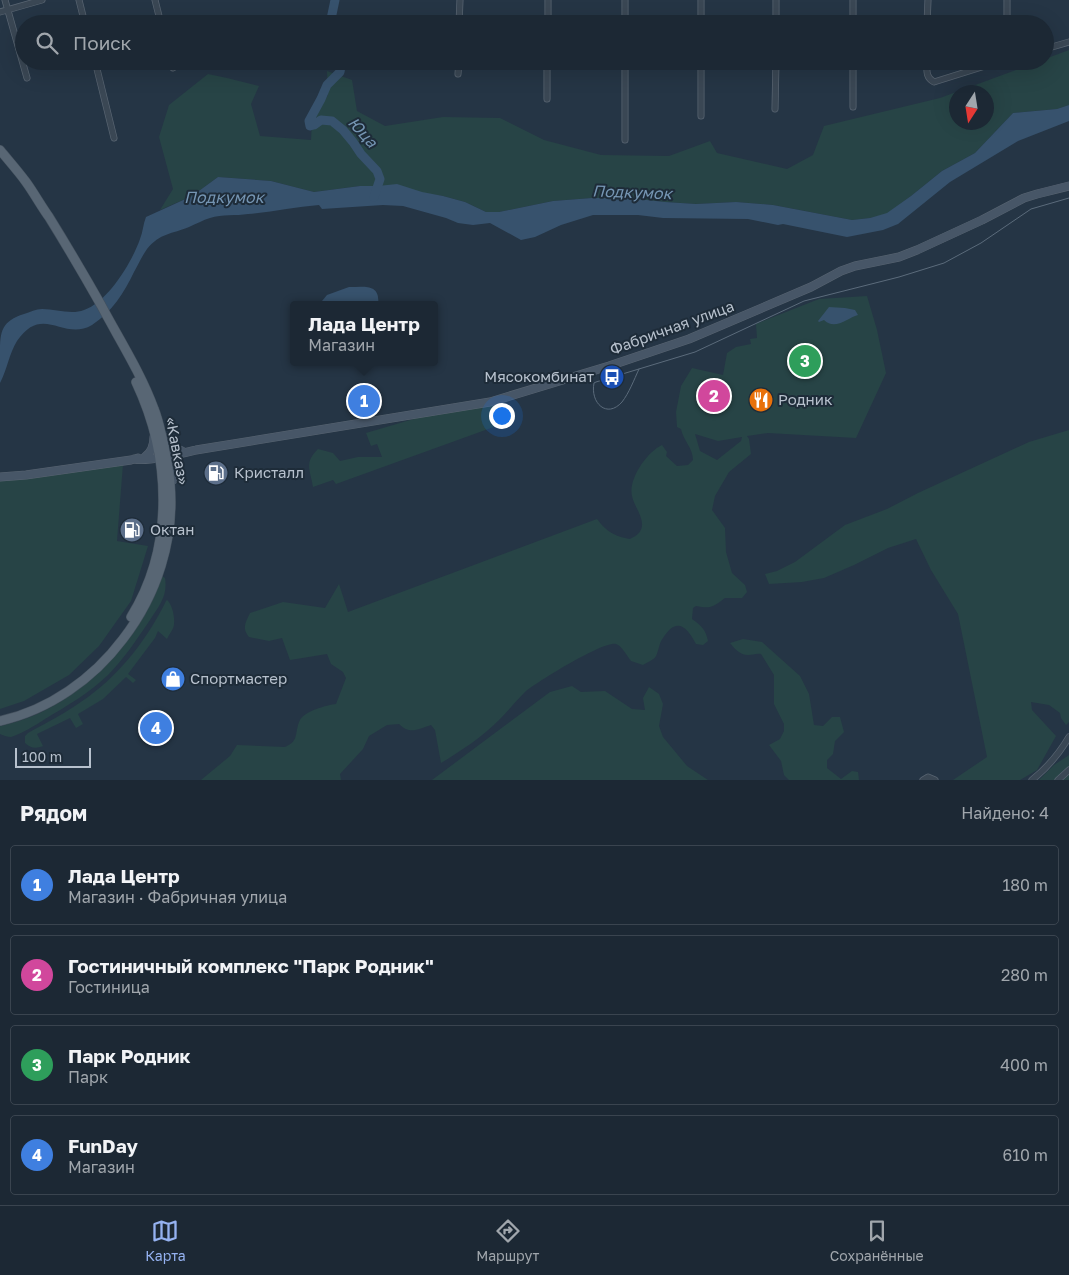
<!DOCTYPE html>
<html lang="ru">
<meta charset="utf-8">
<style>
body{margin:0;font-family:"Golos Text",sans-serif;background:#293440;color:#f1f3f6}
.compass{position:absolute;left:949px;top:85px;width:45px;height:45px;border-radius:50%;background:#1c2834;box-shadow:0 5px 20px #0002;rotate:192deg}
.scale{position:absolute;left:15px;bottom:12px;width:76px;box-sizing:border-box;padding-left:5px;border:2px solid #b7c1cd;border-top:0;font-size:14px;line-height:18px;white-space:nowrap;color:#b7c1cd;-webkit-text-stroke:4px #1e2c39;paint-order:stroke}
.you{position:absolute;left:501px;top:415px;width:18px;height:18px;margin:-12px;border:4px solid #fff;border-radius:50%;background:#1a73e8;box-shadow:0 0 0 8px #1a73e833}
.badge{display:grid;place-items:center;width:32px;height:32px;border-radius:50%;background:#95b2f1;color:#fff;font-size:16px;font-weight:700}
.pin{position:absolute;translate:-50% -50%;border:2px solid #fff;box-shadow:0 1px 5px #0006}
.popup{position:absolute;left:290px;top:301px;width:148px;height:65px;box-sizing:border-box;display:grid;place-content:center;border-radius:5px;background:#1c2834;filter:drop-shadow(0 1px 4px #0005);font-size:16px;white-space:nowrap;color:#a0a6ac}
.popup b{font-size:19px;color:#f1f3f6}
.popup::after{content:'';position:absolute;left:50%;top:100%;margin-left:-10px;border:10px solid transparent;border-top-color:#1c2834}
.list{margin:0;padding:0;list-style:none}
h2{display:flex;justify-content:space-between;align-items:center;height:65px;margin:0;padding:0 20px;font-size:21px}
h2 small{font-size:16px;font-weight:400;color:#a0a6ac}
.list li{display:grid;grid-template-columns:32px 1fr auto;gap:15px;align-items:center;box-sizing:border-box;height:80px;margin:0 10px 10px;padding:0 10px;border:1px solid #3a444f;border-radius:5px}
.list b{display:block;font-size:19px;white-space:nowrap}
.list p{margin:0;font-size:16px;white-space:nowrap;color:#a0a6ac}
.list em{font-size:16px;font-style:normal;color:#a0a6ac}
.icon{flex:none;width:28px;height:28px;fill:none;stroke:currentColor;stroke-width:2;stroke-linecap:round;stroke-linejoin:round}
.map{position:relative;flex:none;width:1069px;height:780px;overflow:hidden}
.search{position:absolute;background:#1c2834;box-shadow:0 5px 20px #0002;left:15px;right:15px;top:15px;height:55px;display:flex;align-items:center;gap:12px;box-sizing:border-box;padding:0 18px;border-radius:28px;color:#a0a6ac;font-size:19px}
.sheet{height:425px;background:#1c2834}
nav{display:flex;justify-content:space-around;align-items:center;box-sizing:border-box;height:70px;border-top:1px solid #3a444f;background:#1c2834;font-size:14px;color:#a0a6ac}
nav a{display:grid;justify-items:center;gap:2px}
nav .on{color:#95b2f1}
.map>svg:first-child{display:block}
</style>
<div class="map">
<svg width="1069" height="780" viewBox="0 0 1069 780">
<rect width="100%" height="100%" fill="#253545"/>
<path fill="#274446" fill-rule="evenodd" d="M 1069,50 L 1069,105 L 1057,109 L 1013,113 L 975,153 L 942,171 L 911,196 L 887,214 L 870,218 L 852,220 L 773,205 L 736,202 L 696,204 L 665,202 L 629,198 L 592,198 L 553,201 L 499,212 L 486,212 L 465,202 L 443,196 L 378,186 L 360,186 L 314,192 L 271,181 L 218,177 L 192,196 L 160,210 L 173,189 L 159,137 L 169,105 L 208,74 L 227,78 L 259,86 L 251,104 L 260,136 L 311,140 L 312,121 L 316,112 L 328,95 L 327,71 L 352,80 L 357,111 L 385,126 L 443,117 L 500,118 L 544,140 L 601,155 L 669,156 L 710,141 L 717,153 L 787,169 L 813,155 L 824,126 L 940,98 L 1040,61 L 1045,61 L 1045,59 ZM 956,92 L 986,92 L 986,122 L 956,122 Z
M 867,296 L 877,330 L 886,373 L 856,438 L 768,433 L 747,436 L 749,439 L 751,454 L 729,472 L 715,496 L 712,510 L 725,528 L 726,552 L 732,573 L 745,585 L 747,592 L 742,598 L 725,598 C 713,607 711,609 696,606 L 693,608 L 692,619 C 701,625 706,630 708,641 L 703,645 L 696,644 C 687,627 677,616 663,638 C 659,643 659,650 656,656 C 654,660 647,662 643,665 L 631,661 C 627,656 622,646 616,644 C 603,641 537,682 525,692 C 516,701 508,711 499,720 C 482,737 461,751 441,763 L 435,730 L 431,725 C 418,729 410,735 399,724 L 387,725 L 369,736 L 363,749 L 340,774 L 341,780 L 201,780 L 230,756 L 237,745 L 285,747 C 300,741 294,732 300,720 C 305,711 327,705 336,704 L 346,678 L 343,672 L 331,664 L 327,654 L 290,660 L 282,638 L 269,641 L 249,637 C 242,628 245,624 250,613 L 283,602 L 325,608 L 339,584 L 348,612 L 597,519 C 607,532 614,536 630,539 C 636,536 641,533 642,526 C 643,516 634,506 632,496 C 628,479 647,452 662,445 L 667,452 L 666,456 L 677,466 L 688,465 L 693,460 C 693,448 683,440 681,429 L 677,427 L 676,412 L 681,386 L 692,368 L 723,375 L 727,353 L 736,347 L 751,344 L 750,339 L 757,338 L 756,324 L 819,299 ZM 695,434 L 718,441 L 742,437 L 741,441 L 717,460 L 700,451 Z
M 497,404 L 502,415 L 500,416 L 502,424 L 336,484 L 333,480 L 313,487 C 310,469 304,463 318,449 L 333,453 L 340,461 L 358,457 L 382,457 L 377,444 L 371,446 L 366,433 L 417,418 Z
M 1069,430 L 1069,722 L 1066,725 L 1061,718 L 1060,713 L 1049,705 L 1031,702 L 1032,710 L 1056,736 L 1037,770 L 1020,780 L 953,780 L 987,757 L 958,614 L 931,570 L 916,539 L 888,548 L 854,565 L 824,578 L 802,582 L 769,584 L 765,574 L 777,571 L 795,562 L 845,525 L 887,509 L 918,493 L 1029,442 Z
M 123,464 L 117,541 L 148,546 L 131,601 L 99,646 L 69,675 L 24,701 L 0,709 L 0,480 L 14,480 Z
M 162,576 L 165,578 C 168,596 159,606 150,620 C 137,639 124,659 108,675 C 89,693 67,706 45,719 C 38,724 19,735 11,737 C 7,737 3,735 0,734 L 0,726 C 31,720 61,704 85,684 C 94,677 101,667 109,659 C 120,647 132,635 141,621 C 150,607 155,591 162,576 Z
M 167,600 C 172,604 175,617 174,624 C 174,629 169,634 167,639 L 158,631 L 155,638 L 128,674 L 136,680 L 133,683 L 126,677 L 103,699 L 78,714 L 83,724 L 76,728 L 70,718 L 37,734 L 43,746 C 36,749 30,748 25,743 L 25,736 L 28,733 C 48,722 69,711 88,697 C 121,673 148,638 166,601 Z
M 743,639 L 762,642 L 800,676 L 809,694 L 814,725 L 823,726 L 832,717 L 840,717 L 844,732 L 835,741 L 833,754 L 827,760 L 827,768 L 841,779 L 852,771 L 858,772 L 859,780 L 789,780 L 784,775 L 781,761 L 769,745 L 780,739 L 784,731 L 784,724 L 774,704 L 774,675 L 761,654 C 756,653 753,655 748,655 C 740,655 735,649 730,643 Z
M 572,686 L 581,692 L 605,691 L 632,709 L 645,710 L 643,698 L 649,687 L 659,694 L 663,704 L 659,726 L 663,737 L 687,766 L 708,780 L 432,780 L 550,692 Z
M 1069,755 L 1069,780 L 1039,780 L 1054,765 Z"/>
<path fill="#37526d" d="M 1069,105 L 1069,121 L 1018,141 L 950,182 L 898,224 L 883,230 L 847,237 L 783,224 L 778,225 L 748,219 L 663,218 L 638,215 L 593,215 L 561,225 L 535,237 L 521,240 L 490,223 L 473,225 L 458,223 L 446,218 L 403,206 L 383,205 L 322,209 L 319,205 C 295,207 272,212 248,214 C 236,216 222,214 210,218 C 203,220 196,224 189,227 C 172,234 160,233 147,249 C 142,256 138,265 134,272 C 124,293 112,312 92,325 C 63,342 43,303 17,341 C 9,354 7,370 0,383 C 0,373 0,363 0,352 C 0,331 2,321 24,314 C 30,312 36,309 42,309 C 56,309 71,315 84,310 C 108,302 132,262 140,239 C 143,232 143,224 146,217 L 192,196 L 218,177 L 271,181 L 314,192 L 360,186 L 378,186 L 397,184 L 422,192 L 443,196 L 465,202 L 486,212 L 499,212 L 553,201 L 592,198 L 629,198 L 665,202 L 696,204 L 736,202 L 773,205 L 852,220 L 870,218 L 887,213 L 911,196 L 942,171 L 975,153 L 1013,113 L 1057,109 Z
M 349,287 C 364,287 381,283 378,305 L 323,305 L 322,301 L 327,295 Z
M 829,307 L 845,308 L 855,310 L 858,315 C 847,318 835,331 824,320 L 819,322 L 818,321 Z"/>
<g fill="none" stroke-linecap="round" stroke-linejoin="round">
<path stroke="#37526d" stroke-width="9" d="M 332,24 L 331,19 L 335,0
M 342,61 L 340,72 L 327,85 L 321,99 L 309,121 L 310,126 L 314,125 L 321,120 L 332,121 L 343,130 L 353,142 L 361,154 L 377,171 L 380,179 L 374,197"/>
<defs>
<path id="street" d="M 5,0 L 27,78
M 79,0 L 85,24
M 155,0 L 161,24
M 625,0 L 625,24
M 1007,0 L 1007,24
M 0,12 L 42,0
M 459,24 L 460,0
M 548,24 L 548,0
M 701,24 L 701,0
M 776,24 L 776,0
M 853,24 L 853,0
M 927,24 L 928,0
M 1045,49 L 1069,42
M 95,61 L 114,138
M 171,61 L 173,68
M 625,61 L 625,140
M 927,61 C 927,70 925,77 934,82 L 1001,61
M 458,74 L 459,61
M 547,99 L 547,61
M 853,107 L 853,61
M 775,109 L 776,61
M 701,116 L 701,61
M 923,780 L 928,777 L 935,780
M 1032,780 C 1047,768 1059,754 1069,737
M 1058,780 L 1069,770"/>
<path id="secondary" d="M 162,435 L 171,446 L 182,451
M 145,457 C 152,452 154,445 154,437
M 134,459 C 149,462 180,454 196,450 L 490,402 L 609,366 L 689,339 L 811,287 L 841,271 L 855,266 L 899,257 L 917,250 L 982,220 L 1024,198 L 1037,194 L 1069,186
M 0,477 L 26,475 L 131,460 L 138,458
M 173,480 C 173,470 173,460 182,453"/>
<path id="primary" d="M 0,150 C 9,161 18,171 26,182 C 34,193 41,206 49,217 C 67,246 84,275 101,305 C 119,339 141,373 154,409 C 159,421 161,434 164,446 C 166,458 169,471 170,483 C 175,539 157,595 123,639 C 93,679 49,710 0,721
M 131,617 C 175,546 171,456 136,382"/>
</defs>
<use href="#street" stroke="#586471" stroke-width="7"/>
<use href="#secondary" stroke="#586471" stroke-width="9"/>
<use href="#primary" stroke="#43505d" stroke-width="10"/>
<use href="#street" stroke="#3a4754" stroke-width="5.5"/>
<use href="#secondary" stroke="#475667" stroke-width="8"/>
<use href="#primary" stroke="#586674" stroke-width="9"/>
<path stroke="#5b6b7b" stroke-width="1" d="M 639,369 C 634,380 629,393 622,402 C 607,419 590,403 594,383 L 596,382 L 695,352 L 804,301 L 899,277 L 944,263 L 981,243 L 1031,209 L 1069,198"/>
</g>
<defs>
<symbol id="bus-disc" viewBox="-11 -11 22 22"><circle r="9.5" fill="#1a4fb4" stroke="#1e2c39"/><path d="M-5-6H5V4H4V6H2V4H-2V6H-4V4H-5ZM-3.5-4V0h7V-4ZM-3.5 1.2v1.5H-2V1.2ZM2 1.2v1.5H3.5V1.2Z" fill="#fff"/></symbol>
<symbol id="restaurant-disc" viewBox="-11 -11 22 22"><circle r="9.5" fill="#e8710a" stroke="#1e2c39"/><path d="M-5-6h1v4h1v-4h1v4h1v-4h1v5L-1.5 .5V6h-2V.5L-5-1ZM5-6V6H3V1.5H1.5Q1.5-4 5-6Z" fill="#fff"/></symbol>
<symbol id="fuel-disc" viewBox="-11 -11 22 22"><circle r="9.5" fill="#5c6f8a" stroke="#1e2c39"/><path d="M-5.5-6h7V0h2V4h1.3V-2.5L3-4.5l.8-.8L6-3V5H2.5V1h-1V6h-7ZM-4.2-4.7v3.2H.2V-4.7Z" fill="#fff"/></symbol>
<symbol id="shop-disc" viewBox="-11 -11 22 22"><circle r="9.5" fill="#3f7fe0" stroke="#1e2c39"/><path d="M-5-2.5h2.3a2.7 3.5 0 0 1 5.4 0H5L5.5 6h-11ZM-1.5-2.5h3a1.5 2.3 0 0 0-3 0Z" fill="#fff"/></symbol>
</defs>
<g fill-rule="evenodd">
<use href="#bus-disc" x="598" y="363" width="28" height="28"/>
<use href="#restaurant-disc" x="747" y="386" width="28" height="28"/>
<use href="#fuel-disc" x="202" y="459" width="28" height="28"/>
<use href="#fuel-disc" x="118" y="516" width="28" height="28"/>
<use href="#shop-disc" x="159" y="665" width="28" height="28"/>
</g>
<g text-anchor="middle" stroke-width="4" stroke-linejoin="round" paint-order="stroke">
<g font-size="15" fill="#b7c1cd" stroke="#1e2c39">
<text transform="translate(672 328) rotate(-20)" y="5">Фабричная улица</text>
<text transform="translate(177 451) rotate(79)" y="5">«Кавказ»</text>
</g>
<g font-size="15" fill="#b7c1cd" stroke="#1e2c39" text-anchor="start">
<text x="594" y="382" text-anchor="end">Мясокомбинат</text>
<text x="778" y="405">Родник</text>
<text x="234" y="478">Кристалл</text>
<text x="150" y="535">Октан</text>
<text x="190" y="684">Спортмастер</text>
</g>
<g font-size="16" font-style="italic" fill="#7595b3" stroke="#1e2c39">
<text transform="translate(363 132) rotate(48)" y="6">Юца</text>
<text transform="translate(632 192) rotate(2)" y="6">Подкумок</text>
<text x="224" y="203">Подкумок</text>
</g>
</g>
</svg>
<svg class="compass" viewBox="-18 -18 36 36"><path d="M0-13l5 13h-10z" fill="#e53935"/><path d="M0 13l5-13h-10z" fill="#a0a6ac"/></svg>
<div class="scale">100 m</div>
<div class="you"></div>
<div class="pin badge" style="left:364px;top:401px;background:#3f7fe0">1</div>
<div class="popup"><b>Лада Центр</b>Магазин</div>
<div class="pin badge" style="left:714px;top:396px;background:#d1479c">2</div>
<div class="pin badge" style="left:805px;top:361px;background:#2e9e5b">3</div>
<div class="pin badge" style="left:156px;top:728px;background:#3f7fe0">4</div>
<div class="search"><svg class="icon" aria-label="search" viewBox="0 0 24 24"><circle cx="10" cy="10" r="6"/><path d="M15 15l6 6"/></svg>Поиск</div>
</div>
<section class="sheet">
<h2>Рядом<small>Найдено: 4</small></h2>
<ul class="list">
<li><span class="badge" style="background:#3f7fe0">1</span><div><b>Лада Центр</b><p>Магазин · Фабричная улица</p></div><em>180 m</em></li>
<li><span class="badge" style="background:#d1479c">2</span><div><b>Гостиничный комплекс &quot;Парк Родник&quot;</b><p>Гостиница</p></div><em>280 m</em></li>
<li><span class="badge" style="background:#2e9e5b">3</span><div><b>Парк Родник</b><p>Парк</p></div><em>400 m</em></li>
<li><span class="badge" style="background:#3f7fe0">4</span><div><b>FunDay</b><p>Магазин</p></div><em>610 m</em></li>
</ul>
</section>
<nav>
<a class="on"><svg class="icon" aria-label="map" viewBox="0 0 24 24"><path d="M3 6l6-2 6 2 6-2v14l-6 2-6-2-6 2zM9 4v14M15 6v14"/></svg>Карта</a>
<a><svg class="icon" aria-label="directions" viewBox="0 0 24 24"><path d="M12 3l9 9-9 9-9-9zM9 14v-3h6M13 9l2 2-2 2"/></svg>Маршрут</a>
<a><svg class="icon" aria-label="saved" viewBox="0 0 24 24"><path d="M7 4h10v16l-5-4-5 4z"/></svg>Сохранённые</a>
</nav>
